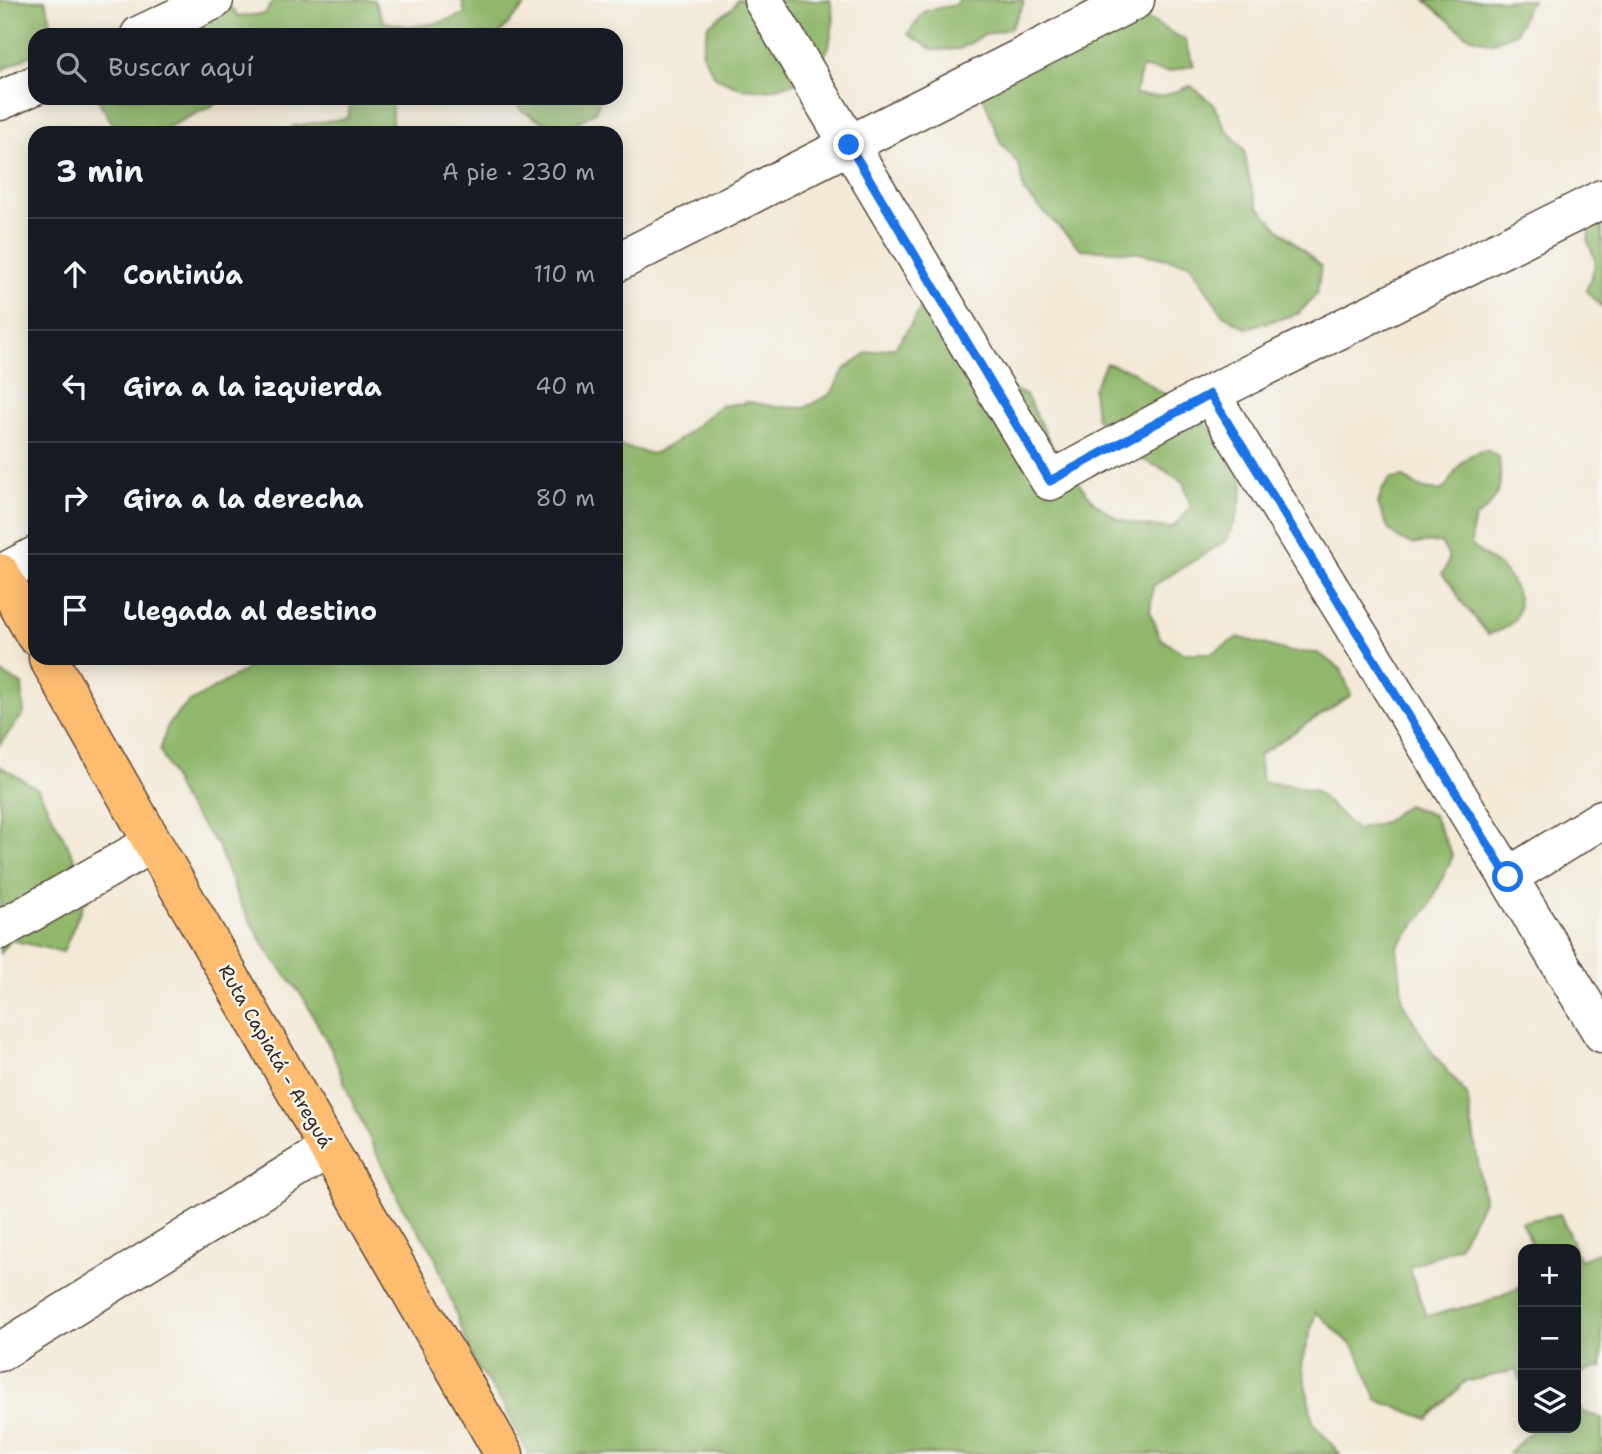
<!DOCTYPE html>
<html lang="es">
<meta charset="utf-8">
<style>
body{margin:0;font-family:"Shantell Sans",sans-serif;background:#20242c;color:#f1f3f6}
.controls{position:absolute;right:21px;bottom:21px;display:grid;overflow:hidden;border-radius:14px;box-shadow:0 4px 18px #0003}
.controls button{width:63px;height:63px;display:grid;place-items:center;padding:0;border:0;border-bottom:2px solid #363941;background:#171b24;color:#f1f3f6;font:35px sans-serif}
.stop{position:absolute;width:21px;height:21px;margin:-16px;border:5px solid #1a73e8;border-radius:50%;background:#fff}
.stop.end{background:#1a73e8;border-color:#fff;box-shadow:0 2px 7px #0008}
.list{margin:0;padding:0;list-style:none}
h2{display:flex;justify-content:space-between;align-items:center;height:91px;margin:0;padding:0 28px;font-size:30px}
h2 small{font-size:23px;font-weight:400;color:#9ea1a6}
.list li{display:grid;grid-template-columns:46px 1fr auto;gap:21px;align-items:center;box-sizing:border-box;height:112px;padding:0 28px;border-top:2px solid #363941}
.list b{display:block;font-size:26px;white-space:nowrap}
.list em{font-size:23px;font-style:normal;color:#9ea1a6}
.icon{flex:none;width:38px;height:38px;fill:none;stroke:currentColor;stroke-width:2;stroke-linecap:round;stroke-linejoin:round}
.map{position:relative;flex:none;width:1602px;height:1454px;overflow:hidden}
.search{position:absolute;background:#171b24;box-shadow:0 4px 18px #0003;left:28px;top:28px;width:595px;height:77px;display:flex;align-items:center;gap:18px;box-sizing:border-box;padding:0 24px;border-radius:21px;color:#9ea1a6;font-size:26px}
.panel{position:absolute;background:#171b24;box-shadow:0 4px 18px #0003;left:28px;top:126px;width:595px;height:539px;border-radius:21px}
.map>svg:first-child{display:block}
</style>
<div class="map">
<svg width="1602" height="1454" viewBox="0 0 1602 1454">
<rect width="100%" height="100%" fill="#f6f6f2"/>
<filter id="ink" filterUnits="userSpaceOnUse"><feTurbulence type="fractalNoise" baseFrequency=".0143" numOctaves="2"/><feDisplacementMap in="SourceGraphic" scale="14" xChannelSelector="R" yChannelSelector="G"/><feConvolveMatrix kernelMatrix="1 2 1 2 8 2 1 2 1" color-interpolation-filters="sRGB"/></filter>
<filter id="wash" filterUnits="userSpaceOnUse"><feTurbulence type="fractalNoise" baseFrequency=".00686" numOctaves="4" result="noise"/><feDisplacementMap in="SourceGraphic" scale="28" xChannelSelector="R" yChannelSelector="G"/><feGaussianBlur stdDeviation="1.57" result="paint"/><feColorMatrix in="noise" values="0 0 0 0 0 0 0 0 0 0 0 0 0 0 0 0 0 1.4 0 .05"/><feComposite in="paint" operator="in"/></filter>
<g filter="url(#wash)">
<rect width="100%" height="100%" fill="#f3e9d7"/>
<path fill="#90b76c" stroke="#667045" stroke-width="2" d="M 0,0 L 45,0 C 49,12 52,22 51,35 L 35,35 L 35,53 L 0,71 Z
M 224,0 L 238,16 L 265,14 L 274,0 L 374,0 L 384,22 L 410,27 L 438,23 L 465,14 L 462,0 L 530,0 L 498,35 L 167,35 Z
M 737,0 L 830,0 L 834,18 L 829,47 L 817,71 L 792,84 L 767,90 L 740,88 L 715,77 L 702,53 L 708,25 L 733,7 Z
M 959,0 L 1022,0 L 1024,3 L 1011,28 L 985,35 L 960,49 L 933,50 L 908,34 L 925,11 L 955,5 Z
M 1425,0 L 1533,0 L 1527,6 L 1516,33 L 1491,43 L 1466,35 Z
M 1137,13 L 1185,40 L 1194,65 L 1168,72 L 1142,68 L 1135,94 L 1162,96 L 1191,86 L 1213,104 L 1225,128 L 1244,150 L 1249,179 L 1258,206 L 1278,228 L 1321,266 L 1317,294 L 1298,314 L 1246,328 L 1223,315 L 1190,264 L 1135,252 L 1081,249 L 1024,192 L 1019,165 L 1000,142 L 981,90 Z
M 97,98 L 223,98 L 212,106 L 164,129 L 136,133 L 112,123 Z
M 351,98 L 392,98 L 392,122 L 398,133 L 289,133 L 293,126 L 348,118 Z
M 512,98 L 601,98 L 595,112 L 572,126 L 545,123 L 522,111 Z
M 1602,203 L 1602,307 L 1586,291 L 1596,263 L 1588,241 L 1591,220 Z
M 927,297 L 985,377 L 1026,395 L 1059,459 L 1095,503 L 1118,519 L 1145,526 L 1172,528 L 1191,508 L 1183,482 L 1159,467 L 1133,456 L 1111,439 L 1096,417 L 1093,389 L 1106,363 L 1132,371 L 1154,388 L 1179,403 L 1200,419 L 1240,460 L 1243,488 L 1237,516 L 1227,540 L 1153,586 L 1150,612 L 1160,638 L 1183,653 L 1212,653 L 1238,637 L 1291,652 L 1318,653 L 1341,669 L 1351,695 L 1259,755 L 1262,782 L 1290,785 L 1316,791 L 1356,830 L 1384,822 L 1407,805 L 1433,815 L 1453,856 L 1429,907 L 1397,947 L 1403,1003 L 1432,1052 L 1467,1095 L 1484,1199 L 1459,1246 L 1409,1267 L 1426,1316 L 1483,1303 L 1523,1286 L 1523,1386 L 1516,1370 L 1465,1382 L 1428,1419 L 1377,1400 L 1357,1350 L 1316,1312 L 1302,1364 L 1313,1423 L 1340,1454 L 528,1454 L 504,1406 L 474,1362 L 433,1252 L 401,1205 L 351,1099 L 331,1049 L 303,997 L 268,952 L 238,899 L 218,846 L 183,801 L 160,750 L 168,724 L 187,704 L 266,658 L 616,658 L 616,443 L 624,447 L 653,454 L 677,441 L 720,406 L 750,402 L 777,407 L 804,408 L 831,394 L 844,370 L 867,353 L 895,347 L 912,323 Z
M 1486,450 L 1499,457 C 1503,484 1499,503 1475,518 L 1472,531 L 1471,545 C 1481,554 1492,560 1502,569 C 1507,573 1511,580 1514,587 C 1526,612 1514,629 1488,634 L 1460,600 L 1453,586 L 1442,574 C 1452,559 1449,554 1440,542 L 1412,544 L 1399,539 L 1389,530 L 1378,504 L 1382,490 L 1390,479 L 1404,477 C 1417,488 1426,491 1443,490 C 1459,470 1458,456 1486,450 Z
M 0,674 L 4,674 L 22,685 L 24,713 L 0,744 Z
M 0,766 L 38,789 L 90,888 L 63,952 L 11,940 L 0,953 Z
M 1560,1214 L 1575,1249 L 1535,1249 L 1521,1222 Z
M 1602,1251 L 1602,1367 L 1576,1374 L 1576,1252 L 1580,1260 Z
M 1576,1401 L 1582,1412 L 1602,1418 L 1602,1454 L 1508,1454 L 1534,1428 L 1576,1428 Z"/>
</g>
<g filter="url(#ink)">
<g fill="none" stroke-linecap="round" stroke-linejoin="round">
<defs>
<path id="minor" d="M 763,0 L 1050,481 L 1210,394 L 1602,199
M 140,35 L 214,0
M 0,101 L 35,85
M 616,263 L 1135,0
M 1210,394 L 1508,877 L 1602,1033
M 1,574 L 35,556
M 1508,877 L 1602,819
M 0,930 L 153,843
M 0,1352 L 329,1149"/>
<path id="major" d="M 0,573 L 35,635
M 48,658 L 153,843 L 504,1454"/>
</defs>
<use href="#minor" stroke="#57473a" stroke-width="41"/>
<use href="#major" stroke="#57473a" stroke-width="41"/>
<use href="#minor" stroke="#fff" stroke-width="38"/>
<use href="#major" stroke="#fdbc6f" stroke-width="38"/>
</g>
</g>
<g fill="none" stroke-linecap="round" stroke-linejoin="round" filter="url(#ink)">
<path stroke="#1a73e8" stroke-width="9" d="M 849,145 L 1050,481 L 1210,394 L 1508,877"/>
</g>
<g text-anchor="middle" stroke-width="5" stroke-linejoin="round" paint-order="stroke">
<g font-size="19" fill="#3b2a1e" stroke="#f6f6f2">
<text transform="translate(276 1056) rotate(60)" y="7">Ruta Capiatá - Areguá</text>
</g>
</g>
</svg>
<div class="controls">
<button>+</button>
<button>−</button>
<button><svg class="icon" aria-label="layers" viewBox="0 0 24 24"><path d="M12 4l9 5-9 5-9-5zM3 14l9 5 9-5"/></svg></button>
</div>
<div class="stop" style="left:1508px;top:877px"></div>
<div class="stop end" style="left:849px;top:145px"></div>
<div class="search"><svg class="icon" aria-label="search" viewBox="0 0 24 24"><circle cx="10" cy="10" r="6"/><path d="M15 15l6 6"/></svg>Buscar aquí</div>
<section class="panel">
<h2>3 min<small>A pie · 230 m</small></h2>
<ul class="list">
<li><svg class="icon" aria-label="ahead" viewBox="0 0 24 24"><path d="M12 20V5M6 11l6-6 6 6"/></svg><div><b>Continúa</b></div><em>110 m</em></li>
<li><svg class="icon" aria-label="left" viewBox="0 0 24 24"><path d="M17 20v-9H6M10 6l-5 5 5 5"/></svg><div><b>Gira a la izquierda</b></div><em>40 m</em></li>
<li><svg class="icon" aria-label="right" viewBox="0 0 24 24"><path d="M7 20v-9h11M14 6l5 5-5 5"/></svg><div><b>Gira a la derecha</b></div><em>80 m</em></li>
<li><svg class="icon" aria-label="arrive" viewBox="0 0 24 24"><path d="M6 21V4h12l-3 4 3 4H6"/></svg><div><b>Llegada al destino</b></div></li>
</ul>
</section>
</div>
